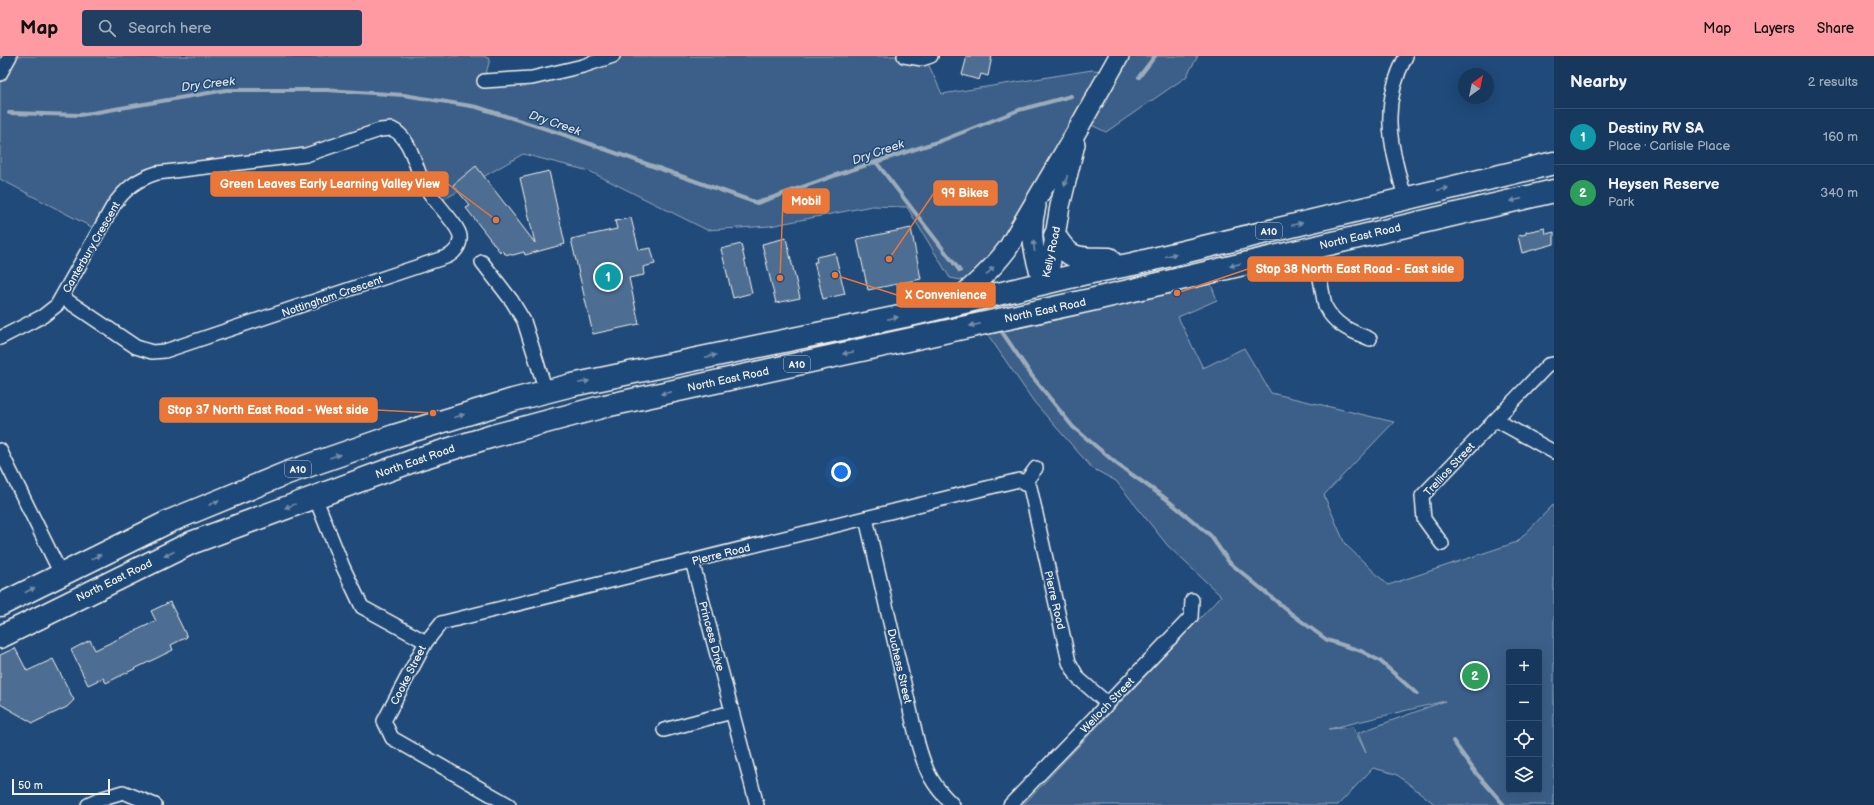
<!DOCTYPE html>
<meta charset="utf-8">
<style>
body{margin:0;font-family:"Balsamiq Sans",sans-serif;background:#203f62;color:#f1f3f6}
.controls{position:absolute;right:12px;bottom:12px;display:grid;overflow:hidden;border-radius:4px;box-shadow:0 4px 16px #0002}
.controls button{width:36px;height:36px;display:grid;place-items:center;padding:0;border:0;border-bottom:1px solid #365272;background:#17385c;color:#f1f3f6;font:20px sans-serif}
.compass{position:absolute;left:1458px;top:12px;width:36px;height:36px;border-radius:50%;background:#17385c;box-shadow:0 4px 16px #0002;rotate:33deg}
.scale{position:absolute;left:12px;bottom:10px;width:98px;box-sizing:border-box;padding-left:4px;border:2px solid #f4f1e8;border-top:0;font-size:11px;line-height:14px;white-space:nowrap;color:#f4f1e8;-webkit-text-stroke:3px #1f4a7a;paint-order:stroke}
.you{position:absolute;left:841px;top:416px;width:14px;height:14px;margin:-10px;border:3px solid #fff;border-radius:50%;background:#1a73e8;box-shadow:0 0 0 6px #1a73e833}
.badge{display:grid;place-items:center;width:26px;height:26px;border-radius:50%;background:#ff9aa2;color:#fff;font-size:13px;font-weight:700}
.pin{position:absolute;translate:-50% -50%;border:2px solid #fff;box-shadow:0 1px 4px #0006}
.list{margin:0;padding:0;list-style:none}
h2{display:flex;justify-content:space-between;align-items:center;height:52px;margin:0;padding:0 16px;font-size:17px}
h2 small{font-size:13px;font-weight:400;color:#9eacbb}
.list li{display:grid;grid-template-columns:26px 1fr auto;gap:12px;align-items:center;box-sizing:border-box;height:56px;padding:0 16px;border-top:1px solid #365272}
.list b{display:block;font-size:15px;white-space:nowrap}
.list p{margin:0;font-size:13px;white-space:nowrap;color:#9eacbb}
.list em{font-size:13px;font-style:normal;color:#9eacbb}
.icon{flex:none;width:22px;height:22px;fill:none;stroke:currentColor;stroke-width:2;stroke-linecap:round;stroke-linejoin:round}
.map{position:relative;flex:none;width:1554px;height:749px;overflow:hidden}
header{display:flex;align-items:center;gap:24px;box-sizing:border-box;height:56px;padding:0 20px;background:#ff9aa2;color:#111}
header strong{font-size:19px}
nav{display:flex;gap:22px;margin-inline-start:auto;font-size:14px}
.search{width:280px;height:36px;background:#203f62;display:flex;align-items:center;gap:10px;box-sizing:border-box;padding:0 14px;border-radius:4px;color:#9eacbb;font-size:15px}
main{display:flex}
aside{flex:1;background:#17385c}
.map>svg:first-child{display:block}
</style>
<header>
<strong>Map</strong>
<div class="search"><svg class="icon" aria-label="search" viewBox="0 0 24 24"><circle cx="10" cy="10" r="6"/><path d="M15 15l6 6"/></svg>Search here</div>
<nav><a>Map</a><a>Layers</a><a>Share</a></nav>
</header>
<main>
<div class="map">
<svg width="1554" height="749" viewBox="0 0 1554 749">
<rect width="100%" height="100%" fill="#1f4a7a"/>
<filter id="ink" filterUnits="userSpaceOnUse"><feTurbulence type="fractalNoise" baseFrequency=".025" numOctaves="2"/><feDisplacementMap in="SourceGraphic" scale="8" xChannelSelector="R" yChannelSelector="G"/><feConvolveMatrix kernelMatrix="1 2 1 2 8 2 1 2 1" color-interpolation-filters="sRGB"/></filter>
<g filter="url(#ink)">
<path fill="#3a5f88" stroke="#97a8b8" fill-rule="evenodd" d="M 10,0 L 484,0 L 490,3 L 484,25 L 613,0 L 904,0 L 926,3 L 942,38 L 1092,14 L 1110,15 L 1119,0 L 1198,0 L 1186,21 L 1106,76 L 1083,65 L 978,227 L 950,222 L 907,151 L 872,150 L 770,170 L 707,174 L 589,115 L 523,98 L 436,148 L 397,76 L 142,122 L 99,175 L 0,123 L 0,2 L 9,3 Z
M 1211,228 L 1217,244 L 1178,261 L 1203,312 L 1244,292 L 1271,337 L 1394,366 L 1324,439 L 1345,488 L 1388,529 L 1517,486 L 1554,448 L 1554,749 L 1436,749 L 1396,718 L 1373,712 L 1338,749 L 1023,749 L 1221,540 L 1168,490 L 1116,425 L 1092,412 L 1034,346 L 988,279 ZM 1509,596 L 1539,596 L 1539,734 L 1509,734 ZM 1445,645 L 1358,677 L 1366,697 L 1353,671 L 1329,673 Z"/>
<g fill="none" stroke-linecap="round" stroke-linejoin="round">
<path stroke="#9cacbb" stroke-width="4" d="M 1139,21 L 1155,0
M 9,57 L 80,59 L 226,34 L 327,34 L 404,39 L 477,51 L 562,78 L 757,147 L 839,118 L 943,84 L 1019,54 L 1071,40
M 876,106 L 960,215
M 1000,273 L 1032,320 L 1073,371 L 1117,408 L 1165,442 L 1210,479 L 1229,506 L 1293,559 L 1327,584 L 1361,595 L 1380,605 L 1417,638
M 1453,685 L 1476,717 L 1504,749"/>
</g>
<path fill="#4d6e92" stroke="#f4f1e8" d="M 967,0 L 992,0 L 988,20 L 981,18 L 979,24 L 962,19 Z
M 476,110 L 535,187 L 520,122 L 549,115 L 565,188 L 525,199 L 524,196 L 513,199 L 505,198 L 501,194 L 500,196 L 466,152 L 470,150 L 453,129 Z
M 631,162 L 639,194 L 651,192 L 655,208 L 643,211 L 644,219 L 629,222 L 639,268 L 593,278 L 571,183 L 617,173 L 615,165 Z
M 911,172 L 921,223 L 868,234 L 857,183 Z
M 1545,172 L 1546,178 L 1554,176 L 1554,188 L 1522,197 L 1518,180 L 1526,178 L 1526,176 Z
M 786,182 L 800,242 L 776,247 L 762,188 Z
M 741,188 L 752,237 L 733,242 L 721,193 Z
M 835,197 L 845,238 L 823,243 L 814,206 L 817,206 L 816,201 Z
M 170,546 L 187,581 L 171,589 L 173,594 L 106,627 L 103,622 L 88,629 L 71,594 L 90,584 L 95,594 L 156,565 L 151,555 Z
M 15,592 L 27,615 L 53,603 L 74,644 L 67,651 L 33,667 L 0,648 L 0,599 Z"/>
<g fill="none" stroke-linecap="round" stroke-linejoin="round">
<defs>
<path id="street" d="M 904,0 L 922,3 L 931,0
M 0,18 L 10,0
M 484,25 L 532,22 L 583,10 L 613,0
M 1405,142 C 1391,89 1379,52 1406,0
M 1314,190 L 1325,250 C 1335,270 1351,275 1370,283
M 482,206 L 512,245 L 524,265 L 546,335
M 0,282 L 43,260 L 57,249 L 113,150 C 125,133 137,123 157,117 L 306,99 L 380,74 L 392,73 C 412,82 415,113 425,130 C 432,144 458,168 460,180 C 461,190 454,198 446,201 L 165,295 L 152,296 L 136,291 L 62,241
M 1496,364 L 1554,396
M 0,394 L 61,518
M 1024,428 L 1036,412
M 315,441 L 343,511 L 362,551 L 426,586 L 384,665 L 392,682 L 509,749
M 866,462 L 918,688 C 926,716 932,729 953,749
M 1442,488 L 1424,463 L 1422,440 L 1548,309 L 1554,308
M 692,505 L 757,749
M 426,586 L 441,567 L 1019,424 L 1030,431 L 1069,606 L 1078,622 L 1108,648
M 664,674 L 732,656
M 88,749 L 103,742 L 123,736 L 155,749
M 1010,749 L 1191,561 L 1192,544"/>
<path id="secondary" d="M 1036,150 C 1029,176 1034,203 1044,227
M 1044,227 L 1050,210 L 1060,150 L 1075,88
M 950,249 C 972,231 991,215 1008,192 L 1078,73 L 1119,0"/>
<path id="highway" d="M 1055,180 C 1071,207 1081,202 1109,203
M 0,549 L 170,465 L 287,417 L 394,380 L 513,344 L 572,329 L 914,258 L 1082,218 L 1133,208 L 1554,107
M 0,581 L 191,487 L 421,402 L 493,380 L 605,350 L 1095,243 L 1554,135"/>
</defs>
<use href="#street" stroke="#f4f1e8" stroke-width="16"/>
<use href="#secondary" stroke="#f4f1e8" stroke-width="22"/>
<use href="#highway" stroke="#f4f1e8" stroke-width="25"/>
<use href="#street" stroke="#1f4a7a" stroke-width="13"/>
<use href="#secondary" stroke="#1f4a7a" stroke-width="19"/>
<use href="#highway" stroke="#1f4a7a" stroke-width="22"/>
</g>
<defs><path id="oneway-solid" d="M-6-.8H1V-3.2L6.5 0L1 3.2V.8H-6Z"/></defs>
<g fill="#748da6">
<use href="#oneway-solid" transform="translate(1066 125) rotate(104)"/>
<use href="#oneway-solid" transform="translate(1443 133) rotate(-13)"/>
<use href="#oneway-solid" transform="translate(1516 144) rotate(167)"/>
<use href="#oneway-solid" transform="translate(1297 168) rotate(-14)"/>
<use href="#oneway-solid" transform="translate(1034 190) rotate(-97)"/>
<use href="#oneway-solid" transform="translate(1171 199) rotate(-14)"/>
<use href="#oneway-solid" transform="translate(1235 209) rotate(166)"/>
<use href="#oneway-solid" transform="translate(990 215) rotate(-47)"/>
<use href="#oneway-solid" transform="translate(893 262) rotate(-12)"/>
<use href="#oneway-solid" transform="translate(975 269) rotate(168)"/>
<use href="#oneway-solid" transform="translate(848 297) rotate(168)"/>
<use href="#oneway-solid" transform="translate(711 300) rotate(-12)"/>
<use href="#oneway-solid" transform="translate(584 326) rotate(-12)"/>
<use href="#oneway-solid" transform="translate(666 337) rotate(168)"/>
<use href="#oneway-solid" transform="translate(459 360) rotate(-17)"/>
<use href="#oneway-solid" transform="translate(335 400) rotate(-19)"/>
<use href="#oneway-solid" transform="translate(214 447) rotate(-23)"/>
<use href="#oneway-solid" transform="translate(290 450) rotate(160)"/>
<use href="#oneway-solid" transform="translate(169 498) rotate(155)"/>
<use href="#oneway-solid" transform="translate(96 501) rotate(-26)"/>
<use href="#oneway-solid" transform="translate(30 534) rotate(-27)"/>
</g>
</g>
<g text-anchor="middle" stroke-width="3" stroke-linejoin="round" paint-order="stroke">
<g fill="#1f4a7a" stroke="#b4bfc7" stroke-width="1">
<rect x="1256" y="167" width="26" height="16" rx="3"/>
<rect x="784" y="300" width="26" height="16" rx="3"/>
<rect x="285" y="405" width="26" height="16" rx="3"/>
</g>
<g font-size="10" font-weight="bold" fill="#f4f1e8">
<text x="1269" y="179">A10</text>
<text x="797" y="312">A10</text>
<text x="298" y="417">A10</text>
</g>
<g font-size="11" fill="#f4f1e8" stroke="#1f4a7a">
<text transform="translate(1360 180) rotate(-13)" y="4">North East Road</text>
<text transform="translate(91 191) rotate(-60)" y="4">Canterbury Crescent</text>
<text transform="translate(1051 196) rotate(-78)" y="4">Kelly Road</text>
<text transform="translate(332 240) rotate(-19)" y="4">Nottingham Crescent</text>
<text transform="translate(1045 254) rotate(-12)" y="4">North East Road</text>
<text transform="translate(728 323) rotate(-12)" y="4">North East Road</text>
<text transform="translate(415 405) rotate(-19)" y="4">North East Road</text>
<text transform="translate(1449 413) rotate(-47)" y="4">Trellios Street</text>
<text transform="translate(721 498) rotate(-14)" y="4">Pierre Road</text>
<text transform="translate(114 524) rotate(-26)" y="4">North East Road</text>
<text transform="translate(1055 544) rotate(77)" y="4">Pierre Road</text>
<text transform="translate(712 580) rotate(75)" y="4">Princess Drive</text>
<text transform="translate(900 610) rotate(77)" y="4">Duchess Street</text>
<text transform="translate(408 619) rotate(-63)" y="4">Cooke Street</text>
<text transform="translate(1107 649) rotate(-46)" y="4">Welloch Street</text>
</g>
<g font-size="12" font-style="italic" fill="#dee0dd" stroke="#1f4a7a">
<text transform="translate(208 28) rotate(-7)" y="4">Dry Creek</text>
<text transform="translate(555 67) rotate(19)" y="4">Dry Creek</text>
<text transform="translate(878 96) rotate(-19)" y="4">Dry Creek</text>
</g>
</g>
<path fill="none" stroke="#ea7738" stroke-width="1.5" d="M496 164L448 128M889 203L934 137M780 222L783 145M1177 237L1248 213M835 219L897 239M433 357L377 354"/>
<g fill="#ea7738" stroke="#1f4a7a" stroke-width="1.5">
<circle cx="496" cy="164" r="4"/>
<circle cx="889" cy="203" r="4"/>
<circle cx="780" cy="222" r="4"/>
<circle cx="1177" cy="237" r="4"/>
<circle cx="835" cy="219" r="4"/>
<circle cx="433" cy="357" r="4"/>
</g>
<g fill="#ea7738" stroke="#ea7738" stroke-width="1.5">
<rect x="211" y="116" width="237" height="24" rx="4"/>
<rect x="934" y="125" width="63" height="24" rx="4"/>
<rect x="783" y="133" width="46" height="24" rx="4"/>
<rect x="1248" y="201" width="215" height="24" rx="4"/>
<rect x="897" y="227" width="98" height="24" rx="4"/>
<rect x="160" y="342" width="217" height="24" rx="4"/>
</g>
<g font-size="12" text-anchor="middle" font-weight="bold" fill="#fff">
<text x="330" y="132">Green Leaves Early Learning Valley View</text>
<text x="965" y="141">99 Bikes</text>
<text x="806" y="149">Mobil</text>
<text x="1355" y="217">Stop 38 North East Road - East side</text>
<text x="946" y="243">X Convenience</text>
<text x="268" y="358">Stop 37 North East Road - West side</text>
</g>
</svg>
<div class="controls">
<button>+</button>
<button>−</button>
<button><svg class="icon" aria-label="locate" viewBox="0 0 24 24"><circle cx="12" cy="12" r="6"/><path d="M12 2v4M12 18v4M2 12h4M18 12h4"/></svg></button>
<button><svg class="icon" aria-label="layers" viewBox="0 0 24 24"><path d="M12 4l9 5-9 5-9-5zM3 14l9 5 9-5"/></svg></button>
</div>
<svg class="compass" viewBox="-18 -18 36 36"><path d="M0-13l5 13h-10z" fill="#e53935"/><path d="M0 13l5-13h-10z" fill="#9eacbb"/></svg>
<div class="scale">50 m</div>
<div class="you"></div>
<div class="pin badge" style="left:608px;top:221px;background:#0f9aa8">1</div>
<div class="pin badge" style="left:1475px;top:620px;background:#2e9e5b">2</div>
</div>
<aside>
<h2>Nearby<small>2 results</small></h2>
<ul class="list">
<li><span class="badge" style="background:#0f9aa8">1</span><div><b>Destiny RV SA</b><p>Place · Carlisle Place</p></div><em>160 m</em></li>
<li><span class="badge" style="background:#2e9e5b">2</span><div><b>Heysen Reserve</b><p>Park</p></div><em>340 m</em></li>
</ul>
</aside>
</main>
